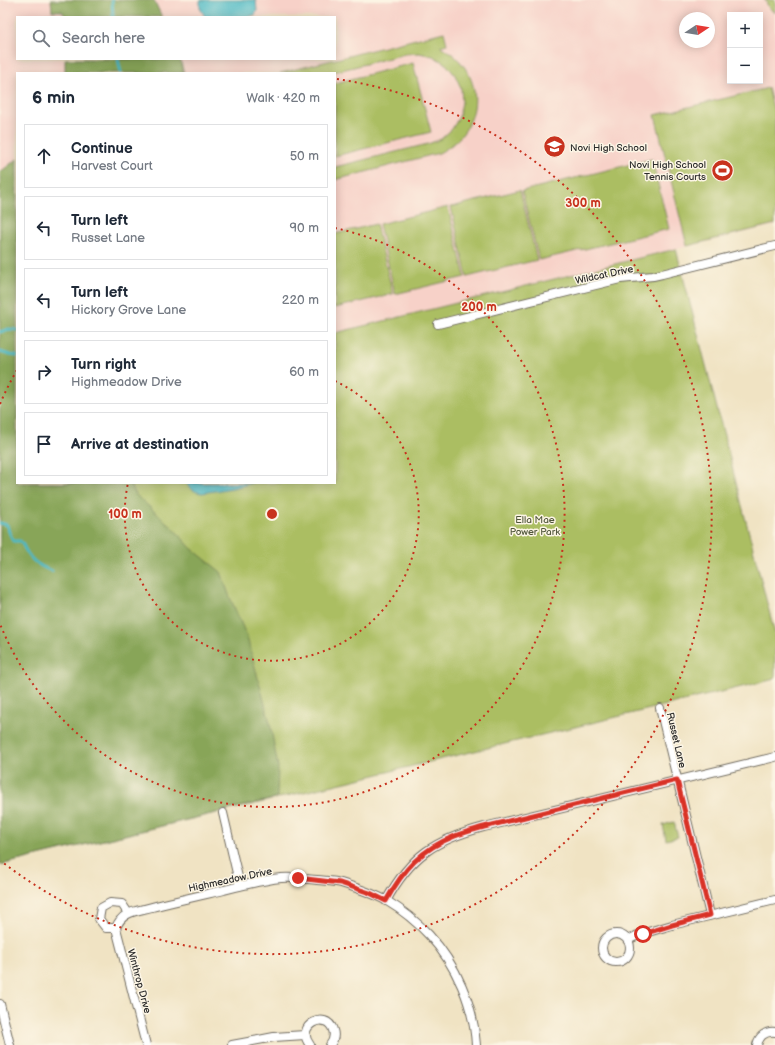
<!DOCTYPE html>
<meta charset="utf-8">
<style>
body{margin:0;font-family:"Balsamiq Sans",sans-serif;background:#f6f6f7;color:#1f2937}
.controls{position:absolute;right:12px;top:12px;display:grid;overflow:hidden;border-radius:0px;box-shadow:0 2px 10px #0003}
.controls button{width:36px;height:36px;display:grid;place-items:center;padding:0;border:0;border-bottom:1px solid #e0e1e3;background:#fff;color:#1f2937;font:20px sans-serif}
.compass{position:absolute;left:679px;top:12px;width:36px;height:36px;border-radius:50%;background:#fff;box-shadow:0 2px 10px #0003;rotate:78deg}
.stop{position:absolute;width:12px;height:12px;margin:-9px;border:3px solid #d93025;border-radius:50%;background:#fff}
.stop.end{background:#d93025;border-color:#fff;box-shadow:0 1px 4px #0008}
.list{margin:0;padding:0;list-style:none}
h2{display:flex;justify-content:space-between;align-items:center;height:52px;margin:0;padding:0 16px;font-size:17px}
h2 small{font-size:13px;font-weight:400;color:#747a83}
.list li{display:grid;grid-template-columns:26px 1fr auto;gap:12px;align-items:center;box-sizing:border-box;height:64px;margin:0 8px 8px;padding:0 8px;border:1px solid #e0e1e3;border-radius:0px}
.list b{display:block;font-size:15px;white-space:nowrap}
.list p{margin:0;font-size:13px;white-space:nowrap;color:#747a83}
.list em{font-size:13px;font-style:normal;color:#747a83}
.icon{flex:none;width:22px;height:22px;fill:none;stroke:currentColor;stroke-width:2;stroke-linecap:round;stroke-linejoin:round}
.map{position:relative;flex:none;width:775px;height:1045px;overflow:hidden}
.search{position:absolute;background:#fff;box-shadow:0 2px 10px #0003;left:16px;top:16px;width:320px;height:44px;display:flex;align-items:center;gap:10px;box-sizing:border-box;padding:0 14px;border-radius:0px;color:#747a83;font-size:15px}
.panel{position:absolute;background:#fff;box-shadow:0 2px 10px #0003;left:16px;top:72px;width:320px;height:412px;border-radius:0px}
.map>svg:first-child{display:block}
</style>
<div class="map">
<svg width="775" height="1045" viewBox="0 0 775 1045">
<rect width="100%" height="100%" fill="#fcf5e5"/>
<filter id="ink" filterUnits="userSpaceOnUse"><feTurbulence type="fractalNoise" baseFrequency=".025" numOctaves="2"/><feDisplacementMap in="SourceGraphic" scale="8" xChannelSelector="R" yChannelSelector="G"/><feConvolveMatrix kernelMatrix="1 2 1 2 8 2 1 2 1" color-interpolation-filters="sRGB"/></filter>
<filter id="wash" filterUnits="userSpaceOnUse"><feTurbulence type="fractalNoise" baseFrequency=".012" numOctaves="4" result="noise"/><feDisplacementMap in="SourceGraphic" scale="16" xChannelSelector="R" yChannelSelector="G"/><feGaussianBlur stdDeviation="0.9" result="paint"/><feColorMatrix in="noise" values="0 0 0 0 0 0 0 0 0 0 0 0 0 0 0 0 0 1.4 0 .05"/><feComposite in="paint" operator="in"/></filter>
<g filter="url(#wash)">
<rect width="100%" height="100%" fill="#f0e3c3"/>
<path fill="#f7d1c8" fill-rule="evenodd" d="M 0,0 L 775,0 L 775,225 L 335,333 L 335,73 L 17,73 L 17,212 L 0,216 ZM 730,15 L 760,15 L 760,81 L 730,81 ZM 17,17 L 335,17 L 335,59 L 17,59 ZM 685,18 L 709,18 L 709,42 L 685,42 Z"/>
<path fill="#abbe62" stroke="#6b7446" d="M 765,0 L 775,0 L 775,13 L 769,8 Z
M 444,32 L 447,44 L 440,46 C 487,71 486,129 439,153 L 335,180 L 335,167 L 428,144 L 441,139 L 452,129 L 459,117 L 462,102 L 461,88 L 455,75 L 446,64 L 433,56 L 419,53 L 405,54 L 330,73 L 280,73 Z
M 413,63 L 431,132 L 335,156 L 335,83 Z
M 768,88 L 775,115 L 775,224 L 687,246 L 655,115 Z
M 652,159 L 669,229 L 539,260 L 522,191 Z
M 520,190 L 537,260 L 467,277 L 451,207 Z
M 448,207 L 465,277 L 395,294 L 379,224 Z
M 0,216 L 17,483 L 335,483 L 335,333 L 676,249 L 775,634 L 775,679 L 0,865 Z
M 376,224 L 393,294 L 335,308 L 335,234 Z
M 674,822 L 678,837 L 666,840 L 663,825 Z"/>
<path fill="#88a558" stroke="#5a6842" d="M 51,0 L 154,0 L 162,17 L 66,17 L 62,11 L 52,11 Z
M 65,59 L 180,59 L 184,73 L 65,73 Z
M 17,159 L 17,483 L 130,483 L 136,495 L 173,528 L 191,548 L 221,572 L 229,595 L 247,637 L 270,723 L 278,767 L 277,798 L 0,865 L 0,172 Z"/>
<path fill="#4bb9c5" stroke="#3b7278" d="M 200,0 L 256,0 L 257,11 L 255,15 L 248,17 L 205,17 L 200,8 Z
M 186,483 L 253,483 L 232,488 L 202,493 C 195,492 190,489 186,483 Z"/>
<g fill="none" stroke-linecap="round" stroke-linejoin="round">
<path stroke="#4bb9c5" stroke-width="3" d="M 112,0 L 113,17
M 118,59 L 121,73
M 0,332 L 9,329 L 17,330
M 0,352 L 10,355 L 17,356
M 0,523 L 7,525 C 8,531 11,535 13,541 L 20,541 L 22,543 C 29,559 36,565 52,571"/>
</g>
</g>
<g filter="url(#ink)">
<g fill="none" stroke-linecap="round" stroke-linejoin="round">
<defs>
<path id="street" d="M 438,324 L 620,279 L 653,276 L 662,274 L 775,246
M 660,708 L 710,915
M 223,813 L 240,886
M 386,901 C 411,855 435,840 484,827 L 775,757
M 116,928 L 106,928 L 99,919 L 101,908 L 110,903 L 122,904 L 128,913
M602 948a14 14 0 1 1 28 0a14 14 0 1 1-28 0Z
M 628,940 L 638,935 L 672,925 L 775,900
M 0,1004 L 10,1045
M 146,1045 L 116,928 C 121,914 131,912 144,909 C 171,902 198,896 224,890 C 243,885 262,880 281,878 C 293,877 305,879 317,880 C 325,881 334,881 341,883 C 357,888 373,893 387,901 C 402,910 417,922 429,935 C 456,964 474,1006 476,1045
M 232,1045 L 274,1037 L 305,1035
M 310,1045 C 294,1025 327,1010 333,1030 C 335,1036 334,1040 330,1045
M 757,1045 C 759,1036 766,1031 775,1032"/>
</defs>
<use href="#street" stroke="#706b60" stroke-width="10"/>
<use href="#street" stroke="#fff" stroke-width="8"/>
</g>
</g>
<g fill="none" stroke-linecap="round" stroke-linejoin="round" filter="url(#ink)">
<path stroke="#d93025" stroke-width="5" d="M 298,878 L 340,883 L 370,893 L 386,901 C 403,870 421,849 455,836 C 464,832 474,830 484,827 L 677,780 L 710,915 L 672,925 L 643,934"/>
</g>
<g fill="none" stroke="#c8321e" stroke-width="2" stroke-dasharray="2 4">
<path d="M335 381A147 147 0 1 1 128 483"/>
<path d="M0 404A293 293 0 0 1 17 370M335 228A293 293 0 1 1 0 624"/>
<path d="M337 79A440 440 0 1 1 1 861"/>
</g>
<defs>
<symbol id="school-disc" viewBox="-11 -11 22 22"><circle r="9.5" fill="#c8321e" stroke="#fcf5e5"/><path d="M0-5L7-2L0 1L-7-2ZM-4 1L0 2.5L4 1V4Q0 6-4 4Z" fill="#fff"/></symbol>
<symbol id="stadium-disc" viewBox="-11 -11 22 22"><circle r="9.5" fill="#c8321e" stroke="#fcf5e5"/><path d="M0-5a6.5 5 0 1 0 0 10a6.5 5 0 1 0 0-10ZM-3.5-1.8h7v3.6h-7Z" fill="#fff"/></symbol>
</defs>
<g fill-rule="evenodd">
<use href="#school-disc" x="542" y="134" width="25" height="25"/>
<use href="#stadium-disc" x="710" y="158" width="25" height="25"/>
</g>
<g text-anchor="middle" stroke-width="3" stroke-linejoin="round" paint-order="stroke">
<g font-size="10" fill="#2b2b2b" stroke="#fcf5e5" text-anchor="start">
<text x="570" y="151">Novi High School</text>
<text x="706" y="168" text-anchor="end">Novi High School<tspan x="706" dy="12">Tennis Courts</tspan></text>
</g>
<g font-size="10" fill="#2b2b2b" stroke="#fcf5e5">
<text transform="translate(604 274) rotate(-12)" y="4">Wildcat Drive</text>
<text transform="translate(677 740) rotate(77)" y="4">Russet Lane</text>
<text transform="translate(230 879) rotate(-12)" y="4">Highmeadow Drive</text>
<text transform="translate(140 981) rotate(75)" y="4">Winthrop Drive</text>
</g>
<g font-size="10" fill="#51573c" stroke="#fcf5e5">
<text x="535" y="523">Ella Mae<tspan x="535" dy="12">Power Park</tspan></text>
</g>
</g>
<circle cx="272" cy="514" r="6" fill="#c8321e" stroke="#fcf5e5" stroke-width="2"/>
<g font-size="12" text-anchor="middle" font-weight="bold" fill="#c8321e" stroke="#fcf5e5" stroke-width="3" stroke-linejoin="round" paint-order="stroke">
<text x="583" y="207">300 m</text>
<text x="479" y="311">200 m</text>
<text x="125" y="518">100 m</text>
</g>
</svg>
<div class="controls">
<button>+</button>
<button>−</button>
</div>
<svg class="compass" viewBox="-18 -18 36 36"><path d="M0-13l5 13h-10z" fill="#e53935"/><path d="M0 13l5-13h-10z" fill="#747a83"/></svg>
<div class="stop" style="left:643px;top:934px"></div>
<div class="stop end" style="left:298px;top:878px"></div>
<div class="search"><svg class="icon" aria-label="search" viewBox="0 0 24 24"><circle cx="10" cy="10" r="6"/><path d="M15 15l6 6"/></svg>Search here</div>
<section class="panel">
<h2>6 min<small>Walk · 420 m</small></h2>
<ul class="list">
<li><svg class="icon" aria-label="ahead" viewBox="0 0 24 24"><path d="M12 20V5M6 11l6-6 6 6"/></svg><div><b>Continue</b><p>Harvest Court</p></div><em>50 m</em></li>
<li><svg class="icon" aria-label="left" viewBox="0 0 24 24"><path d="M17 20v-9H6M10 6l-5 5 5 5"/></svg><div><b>Turn left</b><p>Russet Lane</p></div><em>90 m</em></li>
<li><svg class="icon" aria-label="left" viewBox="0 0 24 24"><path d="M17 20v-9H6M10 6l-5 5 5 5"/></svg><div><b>Turn left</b><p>Hickory Grove Lane</p></div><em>220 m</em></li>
<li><svg class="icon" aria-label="right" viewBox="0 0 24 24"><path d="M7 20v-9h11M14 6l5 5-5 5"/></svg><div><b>Turn right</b><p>Highmeadow Drive</p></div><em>60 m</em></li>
<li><svg class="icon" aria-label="arrive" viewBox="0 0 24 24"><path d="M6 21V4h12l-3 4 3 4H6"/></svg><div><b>Arrive at destination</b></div></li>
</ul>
</section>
</div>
